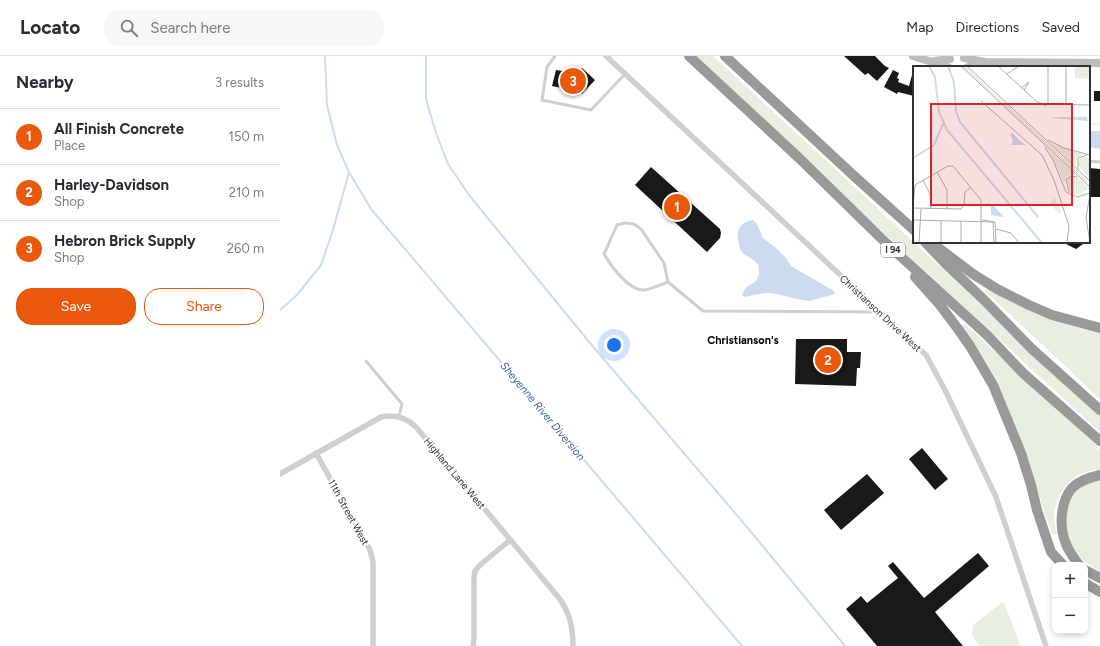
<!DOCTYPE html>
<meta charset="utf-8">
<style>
body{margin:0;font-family:Figtree,sans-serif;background:#f7f7f7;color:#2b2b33}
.controls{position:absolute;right:12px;bottom:12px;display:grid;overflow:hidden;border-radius:8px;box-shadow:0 2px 6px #0003}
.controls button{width:36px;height:36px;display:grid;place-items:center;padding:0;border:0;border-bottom:1px solid #e1e1e2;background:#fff;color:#2b2b33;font:20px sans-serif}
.you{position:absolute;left:334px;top:289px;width:14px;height:14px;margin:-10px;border:3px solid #fff;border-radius:50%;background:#1a73e8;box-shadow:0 0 0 6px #1a73e833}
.badge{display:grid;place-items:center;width:26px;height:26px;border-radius:50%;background:#ea580c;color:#fff;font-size:13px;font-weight:700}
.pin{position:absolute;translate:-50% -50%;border:2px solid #fff;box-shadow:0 1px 4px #0006}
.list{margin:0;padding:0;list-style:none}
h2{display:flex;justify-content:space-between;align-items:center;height:52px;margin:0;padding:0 16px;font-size:17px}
h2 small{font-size:13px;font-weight:400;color:#7c7c81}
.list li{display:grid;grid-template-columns:26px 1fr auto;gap:12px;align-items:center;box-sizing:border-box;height:56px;padding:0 16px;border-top:1px solid #e1e1e2}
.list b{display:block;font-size:15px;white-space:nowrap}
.list p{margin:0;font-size:13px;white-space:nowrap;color:#7c7c81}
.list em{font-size:13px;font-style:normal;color:#7c7c81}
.actions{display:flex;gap:8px;padding:12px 16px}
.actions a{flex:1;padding:9px 0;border:1px solid #ea580c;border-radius:16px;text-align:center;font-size:14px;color:#ea580c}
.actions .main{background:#ea580c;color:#fff}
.icon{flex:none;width:22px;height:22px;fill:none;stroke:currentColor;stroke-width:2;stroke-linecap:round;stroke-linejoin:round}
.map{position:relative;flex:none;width:820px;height:590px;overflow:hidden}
header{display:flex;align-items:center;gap:24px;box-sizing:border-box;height:56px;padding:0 20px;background:#fff;border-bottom:1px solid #e1e1e2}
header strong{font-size:19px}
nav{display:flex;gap:22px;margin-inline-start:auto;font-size:14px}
.search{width:280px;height:36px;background:#f7f7f7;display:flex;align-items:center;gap:10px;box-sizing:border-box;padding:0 14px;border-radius:16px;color:#7c7c81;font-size:15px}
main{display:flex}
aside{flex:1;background:#fff}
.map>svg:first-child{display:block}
</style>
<header>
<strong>Locato</strong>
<div class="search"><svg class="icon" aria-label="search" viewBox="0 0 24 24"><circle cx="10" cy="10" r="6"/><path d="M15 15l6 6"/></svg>Search here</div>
<nav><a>Map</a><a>Directions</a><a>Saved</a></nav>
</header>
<main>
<aside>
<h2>Nearby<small>3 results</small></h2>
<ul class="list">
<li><span class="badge">1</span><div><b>All Finish Concrete</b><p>Place</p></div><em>150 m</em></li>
<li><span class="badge">2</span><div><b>Harley-Davidson</b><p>Shop</p></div><em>210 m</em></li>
<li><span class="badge">3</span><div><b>Hebron Brick Supply</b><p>Shop</p></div><em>260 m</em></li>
</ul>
<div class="actions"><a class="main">Save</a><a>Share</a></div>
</aside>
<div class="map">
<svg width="820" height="590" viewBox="0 0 820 590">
<rect width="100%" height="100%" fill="#fff"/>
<path fill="#e6efe0" d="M 415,0 L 433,0 L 820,359 L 820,376 L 568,144 Z
M 706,232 C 744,249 779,268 820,276 L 820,343 L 705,235 Z
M 684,267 L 820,393 L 820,413 C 813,414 805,416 798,419 C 784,427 774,446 774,462 C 774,467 776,473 777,478 L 772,479 L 746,400 L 680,271 Z
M 820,422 L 820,516 L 799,501 L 792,492 L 784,466 L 791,438 L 798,431 Z
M 721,547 L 724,547 L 734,572 L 740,590 L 699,590 L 692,579 L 693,569 Z"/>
<path fill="#ccdcef" d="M 809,75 L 820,75 L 820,93 L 809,91 Z
M 473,164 L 477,168 L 483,182 L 496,192 L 506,202 L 511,210 L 554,235 L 555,238 L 529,245 L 517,243 L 492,237 L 484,237 L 464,241 L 462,239 C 463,237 464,235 465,233 C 471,226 479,228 479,215 C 479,202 467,203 461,195 C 459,192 459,187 458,183 C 457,172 461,166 473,164 Z"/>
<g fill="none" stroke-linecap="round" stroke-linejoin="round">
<path stroke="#ccdcef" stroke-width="2" d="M 45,0 L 47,49 L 57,89 L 69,116 L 91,153 L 462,590
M 146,0 L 146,43 L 156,77 L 168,108 L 189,139 L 310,287 L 472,477 L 565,590
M 0,254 L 16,240 L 41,209 L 53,174 L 69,116"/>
</g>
<path fill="#191919" d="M 564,0 L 595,0 L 605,10 L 609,12 L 597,25 L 588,17 L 585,19 Z
M 302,12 L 315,24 L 302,38 L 292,30 L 292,34 L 272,30 L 276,14 L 295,17 Z
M 613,14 L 619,17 L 617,22 L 619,23 L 618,26 L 629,30 L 632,19 L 634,19 L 634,40 L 618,36 L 617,38 L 604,31 Z
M 814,35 L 820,35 L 820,45 L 814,45 Z
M 371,111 L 440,173 L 441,177 L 440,182 L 427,196 L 355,129 Z
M 809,112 L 820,113 L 820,141 L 809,141 Z
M 782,186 L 806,186 L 796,193 Z
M 516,283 L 567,283 L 567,296 L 581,296 L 580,312 L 577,312 L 576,330 L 515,328 Z
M 642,392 L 668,423 L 655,434 L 629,403 Z
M 587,418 L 604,437 L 561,474 L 544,454 Z
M 698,497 L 709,510 L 655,556 L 683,590 L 597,590 L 566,553 L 581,540 L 587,547 L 618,522 L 608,510 L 613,506 L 644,542 Z"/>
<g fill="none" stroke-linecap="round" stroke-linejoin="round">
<path stroke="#cfcfcf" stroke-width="1" stroke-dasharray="2 2" stroke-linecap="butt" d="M 809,68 L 820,68"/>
<path stroke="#cfcfcf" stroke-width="3" d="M 275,0 L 267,11 L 262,44 L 311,54 L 345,18
M 809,105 L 820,106
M 388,226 C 382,228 369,234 364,234 C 349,235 331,210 324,198 L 337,169 L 345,167 L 354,168 L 361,173 L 384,207 L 388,226 L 423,255 L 599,256
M 86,305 L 122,348 L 119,360"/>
<path stroke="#cfcfcf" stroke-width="5.5" d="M 326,0 L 646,299 L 665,334 L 716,441 L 766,590
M 36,397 L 90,494 L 93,506 L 93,590
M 0,418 L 101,361 C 115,358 126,361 136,371 L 279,542 C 290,557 293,572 293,590
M 193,590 L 194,582 L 194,522 L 195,515 L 200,509 L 230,484"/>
<path stroke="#bcbcbc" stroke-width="8" d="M 633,0 L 668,11
M 684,2 L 705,6 L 820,7
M 654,5 L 670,3
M 688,11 L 702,7"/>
<path stroke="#999" stroke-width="10" d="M 409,0 L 519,102 L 606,187 L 707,279 L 743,317 L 820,385
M 445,0 L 574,120 L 634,174
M 645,186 L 667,209 L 703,243 L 752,293 L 820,354
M 652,187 L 693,218 L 717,233 L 749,249 L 772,259 L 820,272
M 635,221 L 660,249 L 678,273 L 690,290 L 713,329 L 741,397 L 751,429 L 757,454 L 771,496 L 783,509
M 799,509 C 794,502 789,496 786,488 C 779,472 780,446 792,432 C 799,425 811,421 820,419
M 805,514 L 820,522
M 805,527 L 820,536"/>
</g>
<g text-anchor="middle" stroke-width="4" stroke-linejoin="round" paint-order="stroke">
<rect fill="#fff" stroke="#707070" stroke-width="1" x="601" y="187" width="24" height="14" rx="3"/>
<g font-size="9" font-weight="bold" fill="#323232">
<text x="613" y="197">I 94</text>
</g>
<g font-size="10" fill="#323232" stroke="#fff">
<text transform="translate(601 257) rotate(43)" y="4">Christianson Drive West</text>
<text transform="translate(175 417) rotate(50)" y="4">Highland Lane West</text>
<text transform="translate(69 456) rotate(61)" y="4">11th Street West</text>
</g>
<g font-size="11" font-weight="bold" fill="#000" stroke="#fff">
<text x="463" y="288">Christianson's</text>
</g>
<g font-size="11" font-style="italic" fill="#3a659a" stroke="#fff">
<text transform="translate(263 355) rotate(50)" y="4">Sheyenne River Diversion</text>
</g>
</g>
<g transform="translate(633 10)">
<rect width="177" height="177" fill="#fff"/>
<path d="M 49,0 L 52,0 L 68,15 L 175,115 L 174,117 ZM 162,0 L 177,0 L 177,13 L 162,12 ZM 139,78 L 170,88 L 164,92 L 162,100 ZM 136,84 L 162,108 L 153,111 L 151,117 ZM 169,90 L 177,93 L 177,113 L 164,98 ZM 160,110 L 166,113 L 177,123 L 163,128 L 157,125 L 154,113 ZM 142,132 L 147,145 L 147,149 L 137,137 Z" fill="#e6efe0"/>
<path d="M 139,51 L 174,51 L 175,55 L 140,52 ZM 99,66 L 106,74 L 113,79 L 98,79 L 100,74 L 97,69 ZM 80,139 L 91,151 L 90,151 L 78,149 L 78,141 Z" fill="#ccdcef"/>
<path fill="none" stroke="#ccdcef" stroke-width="2" d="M 16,0 L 22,11 L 26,46 L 34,64 L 129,177M 35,0 L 41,16 L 43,45 L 47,56 L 125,151M 0,92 L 21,79 L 30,58"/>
<path fill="none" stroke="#adadad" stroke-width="1" d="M 48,0 L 177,121M 54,0 L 177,115M 85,0 L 123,35 L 133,40M 135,0 L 135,38M 94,8 L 106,0M 108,22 L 116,16 L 111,24M 68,35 L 129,89 L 141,114 L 156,160 L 154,177M 136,38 L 177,39M 153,39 L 153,0M 135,74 L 151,82 L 177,89M 132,81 L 140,94 L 153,126 L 164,131 L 177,127M 165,103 L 165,92 L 174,89M 24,106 L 34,124 L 34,143M 10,114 L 17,128 L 18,143M 156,126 L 153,113 L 159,110 L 164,111M 0,142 L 2,119 L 35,100 L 40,100 L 68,134 L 68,177M 0,142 L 48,143 L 51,139 L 52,126 L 58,121M 177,144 L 177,163M 0,154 L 80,156 L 81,177M 69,154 L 82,156 L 83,177M 48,155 L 48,177M 83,163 L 98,167 L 106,177M 0,177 L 6,177 L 8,143M 28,177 L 28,155M 177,177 L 173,151 L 177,129"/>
<path fill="#d62828" fill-opacity="0.15" stroke="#d62828" stroke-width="2" d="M 18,38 L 159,38 L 159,139 L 18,139 Z"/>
<rect width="177" height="177" fill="none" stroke="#323232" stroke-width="2"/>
</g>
</svg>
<div class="controls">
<button>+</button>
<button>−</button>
</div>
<div class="you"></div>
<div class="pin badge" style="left:397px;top:151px">1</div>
<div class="pin badge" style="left:548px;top:304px">2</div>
<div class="pin badge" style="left:293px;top:25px">3</div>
</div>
</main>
